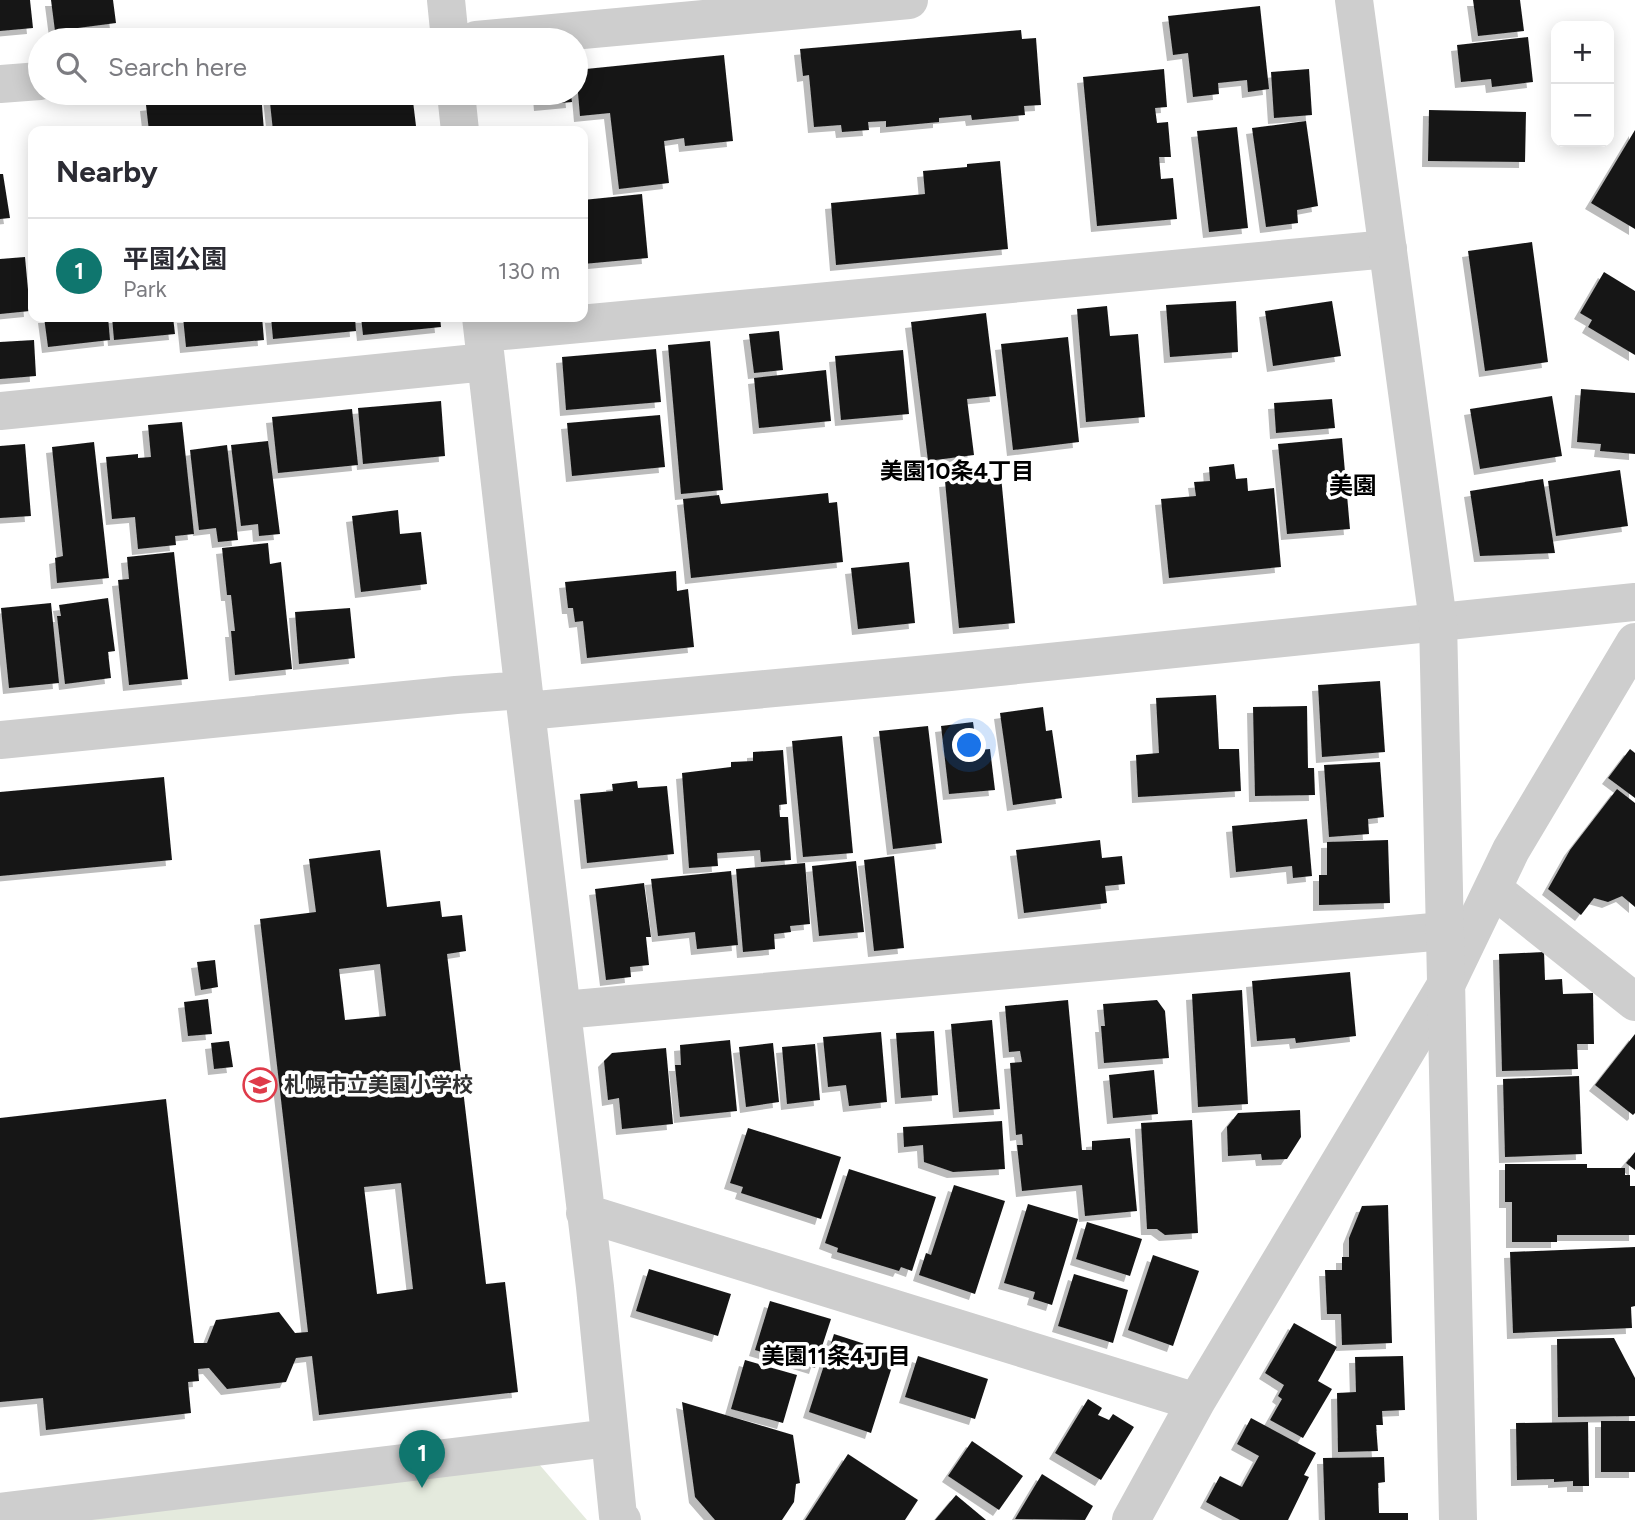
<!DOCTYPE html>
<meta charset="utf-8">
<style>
body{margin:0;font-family:Figtree,"Noto Sans JP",sans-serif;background:#f2f2f3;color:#2b2b33}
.controls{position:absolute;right:21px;top:21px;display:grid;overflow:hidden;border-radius:14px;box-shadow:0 4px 18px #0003}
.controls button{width:63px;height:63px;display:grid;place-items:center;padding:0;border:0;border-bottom:2px solid #e1e1e2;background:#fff;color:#2b2b33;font:35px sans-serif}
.you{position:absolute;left:970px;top:746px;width:24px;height:24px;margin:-18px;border:5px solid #fff;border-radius:50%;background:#1a73e8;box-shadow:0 0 0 10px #1a73e833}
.badge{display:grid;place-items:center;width:46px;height:46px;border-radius:50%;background:#0f766e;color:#fff;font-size:23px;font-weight:700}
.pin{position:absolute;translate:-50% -58px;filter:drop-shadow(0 2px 4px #0008)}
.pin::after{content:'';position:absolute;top:37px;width:24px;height:21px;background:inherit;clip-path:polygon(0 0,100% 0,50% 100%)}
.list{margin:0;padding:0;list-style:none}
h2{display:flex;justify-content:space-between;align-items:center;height:91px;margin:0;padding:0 28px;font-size:30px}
h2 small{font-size:23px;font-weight:400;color:#7c7c81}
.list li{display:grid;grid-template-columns:46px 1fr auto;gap:21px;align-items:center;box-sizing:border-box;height:105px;padding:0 28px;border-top:2px solid #e1e1e2}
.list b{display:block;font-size:26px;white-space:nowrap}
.list p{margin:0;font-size:23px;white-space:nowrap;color:#7c7c81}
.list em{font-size:23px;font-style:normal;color:#7c7c81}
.icon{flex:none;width:38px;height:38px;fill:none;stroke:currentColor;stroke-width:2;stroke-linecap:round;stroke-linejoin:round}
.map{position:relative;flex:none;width:1635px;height:1520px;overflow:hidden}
.search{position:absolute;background:#fff;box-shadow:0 4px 18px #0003;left:28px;top:28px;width:560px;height:77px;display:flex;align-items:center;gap:18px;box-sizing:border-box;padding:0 24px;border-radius:38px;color:#7c7c81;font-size:26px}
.panel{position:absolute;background:#fff;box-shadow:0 4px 18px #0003;left:28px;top:126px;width:560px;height:196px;border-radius:14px}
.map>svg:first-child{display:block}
</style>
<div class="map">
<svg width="1635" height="1520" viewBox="0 0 1635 1520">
<defs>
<filter id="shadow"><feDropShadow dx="-6" dy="6" stdDeviation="0" flood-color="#0004"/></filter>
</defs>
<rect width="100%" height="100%" fill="#fff"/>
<path fill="#e4eadd" d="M 532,1456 L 587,1520 L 35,1520 Z"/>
<path fill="#181818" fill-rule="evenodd" filter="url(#shadow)" d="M 0,0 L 30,0 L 33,28 L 0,31 Z
M 51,0 L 113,0 L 116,23 L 55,31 Z
M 1473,0 L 1520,0 L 1524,31 L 1478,36 Z
M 1260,6 L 1269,89 L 1248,92 L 1247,80 L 1218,83 L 1219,94 L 1193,97 L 1188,53 L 1173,55 L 1168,16 Z
M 1021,30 L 1022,39 L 1036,38 L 1041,105 L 1024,106 L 1025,115 L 972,120 L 971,115 L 939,118 L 939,122 L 886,127 L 886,121 L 868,122 L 869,130 L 842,132 L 841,125 L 814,127 L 809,75 L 803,76 L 800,49 Z
M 1528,37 L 1533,82 L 1492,87 L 1491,79 L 1461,82 L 1457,45 Z
M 724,55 L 733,141 L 685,146 L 684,138 L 664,141 L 669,183 L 619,189 L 610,113 L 580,116 L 576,70 Z
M 1164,69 L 1167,107 L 1155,108 L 1157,123 L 1168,122 L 1171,157 L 1159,157 L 1161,179 L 1173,178 L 1177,219 L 1097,226 L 1083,77 Z
M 1309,69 L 1312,115 L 1274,118 L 1271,72 Z
M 261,93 L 264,131 L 149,131 L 146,105 Z
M 269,93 L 412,93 L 416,126 L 368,131 L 273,131 Z
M 539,93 L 571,93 L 572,102 L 540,105 Z
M 1429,110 L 1526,112 L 1525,162 L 1428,161 Z
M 1306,121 L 1318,206 L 1297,210 L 1298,223 L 1266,227 L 1252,128 Z
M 1237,127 L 1248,228 L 1209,232 L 1197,131 Z
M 1635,130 L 1635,229 L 1591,203 Z
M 1000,161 L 1008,249 L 836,265 L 831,203 L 925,194 L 923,171 L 967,167 L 967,164 Z
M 0,174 L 3,174 L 10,218 L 0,219 Z
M 642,194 L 648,258 L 583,264 L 583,200 Z
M 1532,242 L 1548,362 L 1485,371 L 1468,251 Z
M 25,257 L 30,311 L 0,314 L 0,259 Z
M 1604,272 L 1635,291 L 1635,355 L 1588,327 L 1592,320 L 1580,313 Z
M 1236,301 L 1238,352 L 1170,357 L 1166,305 Z
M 1332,301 L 1341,356 L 1273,366 L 1265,311 Z
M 1107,306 L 1110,336 L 1138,334 L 1145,417 L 1086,422 L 1077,309 Z
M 986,313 L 996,396 L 967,399 L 974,455 L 928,461 L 911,322 Z
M 44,317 L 108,317 L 110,340 L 48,347 Z
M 112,317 L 173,317 L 175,334 L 114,340 Z
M 183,317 L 262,317 L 264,340 L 186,347 Z
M 271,317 L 355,317 L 356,331 L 273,339 Z
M 361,317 L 440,317 L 441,327 L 363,335 Z
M 779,331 L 783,370 L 754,373 L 749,334 Z
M 1068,337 L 1079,442 L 1013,450 L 1001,344 Z
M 34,340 L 36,376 L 0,379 L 0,342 Z
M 710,341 L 723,490 L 681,494 L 668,345 Z
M 656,349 L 661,402 L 566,410 L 562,357 Z
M 903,350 L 909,414 L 841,420 L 835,356 Z
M 826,370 L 831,421 L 759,428 L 754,378 Z
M 1581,389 L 1635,393 L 1635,454 L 1600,451 L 1601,444 L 1577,442 Z
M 1552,396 L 1562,456 L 1480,469 L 1470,409 Z
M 1332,399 L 1335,428 L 1276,433 L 1274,403 Z
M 441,401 L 445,456 L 363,464 L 358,408 Z
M 352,409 L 358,465 L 278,473 L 272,417 Z
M 660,415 L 665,467 L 572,476 L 567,423 Z
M 182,422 L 194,534 L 175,536 L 176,545 L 138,549 L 135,517 L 112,519 L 106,457 L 138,454 L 138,458 L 151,457 L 148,425 Z
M 1342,438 L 1350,529 L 1287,534 L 1278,444 Z
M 268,441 L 280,534 L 259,536 L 258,524 L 241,526 L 231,445 Z
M 94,442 L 109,578 L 57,583 L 55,558 L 63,556 L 52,447 Z
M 25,444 L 31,516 L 0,518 L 0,446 Z
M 227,445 L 238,540 L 218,542 L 216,528 L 199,530 L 190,450 Z
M 1234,464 L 1236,479 L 1247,478 L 1248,491 L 1274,488 L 1281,567 L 1169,578 L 1161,499 L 1196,496 L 1194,482 L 1210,481 L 1209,467 Z
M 1620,470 L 1628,526 L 1556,536 L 1548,481 Z
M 1001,476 L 1015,623 L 959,628 L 945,481 Z
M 1543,479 L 1555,553 L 1480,556 L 1470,491 Z
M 828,493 L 829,503 L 837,502 L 843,562 L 691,578 L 683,499 L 719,495 L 721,504 Z
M 398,510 L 400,534 L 421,532 L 427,584 L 361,592 L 352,516 Z
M 268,543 L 270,564 L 281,562 L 292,669 L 235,675 L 231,631 L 235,631 L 231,595 L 227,595 L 222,548 Z
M 174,552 L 188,679 L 129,685 L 118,580 L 129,579 L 127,557 Z
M 909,562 L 915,623 L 858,629 L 851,568 Z
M 676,571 L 677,591 L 688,589 L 694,647 L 587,658 L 583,621 L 575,622 L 573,608 L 568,608 L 565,582 Z
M 108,598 L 115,651 L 108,652 L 111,678 L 65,684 L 57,616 L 61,616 L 59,605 Z
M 51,603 L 59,683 L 9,688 L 1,608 Z
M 350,608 L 355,658 L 299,664 L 295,612 Z
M 1380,681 L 1385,752 L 1322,757 L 1318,685 Z
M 1216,695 L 1219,749 L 1239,749 L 1241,791 L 1138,797 L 1136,755 L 1159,753 L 1156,698 Z
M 1307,706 L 1308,768 L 1314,768 L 1315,795 L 1255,796 L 1253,707 Z
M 1043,707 L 1046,731 L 1052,730 L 1062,798 L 1013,805 L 1000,713 Z
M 973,722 L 977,750 L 990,749 L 995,790 L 949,794 L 941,726 Z
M 928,726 L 942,843 L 893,849 L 879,731 Z
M 842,736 L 853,853 L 803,857 L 792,741 Z
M 1630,749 L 1635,753 L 1635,798 L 1608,778 Z
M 783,750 L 787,804 L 779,805 L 780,817 L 788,817 L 791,860 L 761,862 L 760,850 L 717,853 L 718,866 L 689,868 L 682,773 L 731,767 L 731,762 L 753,761 L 753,752 Z
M 1380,762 L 1384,817 L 1368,819 L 1369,834 L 1329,837 L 1324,765 Z
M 164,777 L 172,860 L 0,876 L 0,792 Z
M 637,781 L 638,788 L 667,786 L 674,854 L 587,863 L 580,794 L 613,791 L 612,784 Z
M 1617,789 L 1635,803 L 1635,907 L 1622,896 L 1608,902 L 1594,898 L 1581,915 L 1548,889 L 1570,850 Z
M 1307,819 L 1312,876 L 1293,878 L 1292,866 L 1236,872 L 1232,826 Z
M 1100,840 L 1102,858 L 1122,856 L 1125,884 L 1105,886 L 1107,903 L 1024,913 L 1016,850 Z
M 1388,840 L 1390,903 L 1319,905 L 1319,875 L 1327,875 L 1327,842 Z
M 380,850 L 387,907 L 440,901 L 442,917 L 462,915 L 466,951 L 447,954 L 486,1284 L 505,1282 L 518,1392 L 319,1415 L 312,1356 L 296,1358 L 286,1382 L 227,1389 L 209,1368 L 198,1369 L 199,1381 L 188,1382 L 191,1413 L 46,1430 L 43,1398 L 0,1402 L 0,1118 L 166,1099 L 194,1343 L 207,1343 L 216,1320 L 279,1312 L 295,1333 L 308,1332 L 260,919 L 316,912 L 309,859 ZM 380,964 L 386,1016 L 345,1020 L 339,969 ZM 401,1183 L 413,1289 L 377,1294 L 364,1187 Z
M 894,856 L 904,948 L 874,951 L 864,860 Z
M 856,861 L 864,932 L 819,936 L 812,866 Z
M 805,863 L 810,924 L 790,926 L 791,932 L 774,934 L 775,949 L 743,952 L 736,869 Z
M 731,871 L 738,945 L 697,949 L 695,932 L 658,936 L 651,879 Z
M 644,883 L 651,937 L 646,937 L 649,965 L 630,967 L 631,977 L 606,980 L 595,889 Z
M 1544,952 L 1545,980 L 1562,979 L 1563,994 L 1593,993 L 1594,1044 L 1577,1044 L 1578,1069 L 1502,1071 L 1499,954 Z
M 215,960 L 218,987 L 201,990 L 197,962 Z
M 1350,972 L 1356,1036 L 1296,1043 L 1295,1038 L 1257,1041 L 1252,981 Z
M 1242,990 L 1248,1104 L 1198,1107 L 1192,994 Z
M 208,999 L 212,1034 L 188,1036 L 184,1002 Z
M 1068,1000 L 1082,1150 L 1092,1150 L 1092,1141 L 1130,1138 L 1137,1211 L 1085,1216 L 1082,1185 L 1022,1191 L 1017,1145 L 1023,1145 L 1022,1134 L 1016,1135 L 1010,1063 L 1022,1062 L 1020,1051 L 1009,1052 L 1005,1006 Z
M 1157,1000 L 1165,1011 L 1169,1058 L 1104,1063 L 1101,1026 L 1105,1026 L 1103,1004 Z
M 992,1020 L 1000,1109 L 959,1112 L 951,1024 Z
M 934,1031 L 938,1095 L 901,1098 L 896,1033 Z
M 881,1032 L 887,1102 L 849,1106 L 846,1085 L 828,1087 L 823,1037 Z
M 1635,1034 L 1635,1113 L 1633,1115 L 1595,1085 Z
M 730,1040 L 737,1111 L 680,1117 L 675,1065 L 681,1065 L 680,1045 Z
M 229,1041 L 233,1067 L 214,1069 L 211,1043 Z
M 773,1043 L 779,1102 L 746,1107 L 739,1047 Z
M 815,1044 L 820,1100 L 787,1104 L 782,1047 Z
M 666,1048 L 673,1124 L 622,1129 L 619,1098 L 608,1100 L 604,1061 L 612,1053 Z
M 1154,1070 L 1158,1114 L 1113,1118 L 1109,1075 Z
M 1579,1076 L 1582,1154 L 1505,1157 L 1503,1079 Z
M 1300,1110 L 1301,1137 L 1287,1159 L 1262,1160 L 1261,1154 L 1228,1156 L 1227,1127 L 1238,1113 Z
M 1192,1120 L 1198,1233 L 1165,1235 L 1157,1229 L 1147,1229 L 1141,1123 Z
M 1002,1121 L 1005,1169 L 953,1172 L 924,1162 L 923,1145 L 904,1147 L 903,1127 Z
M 748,1128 L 841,1157 L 821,1219 L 741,1193 L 743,1187 L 730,1183 Z
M 1635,1152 L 1635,1170 L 1626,1163 Z
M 1505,1164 L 1587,1164 L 1587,1168 L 1625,1168 L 1625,1175 L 1630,1175 L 1630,1186 L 1635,1186 L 1635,1235 L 1557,1235 L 1557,1242 L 1512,1242 L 1512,1202 L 1505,1202 Z
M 849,1169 L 936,1197 L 912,1271 L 901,1267 L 899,1271 L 837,1252 L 838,1248 L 825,1243 Z
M 954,1185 L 1005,1201 L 975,1294 L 919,1275 L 926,1253 L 931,1255 Z
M 1028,1204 L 1078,1219 L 1052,1305 L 1033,1299 L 1035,1292 L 1004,1283 Z
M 1388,1205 L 1392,1343 L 1342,1345 L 1341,1314 L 1327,1314 L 1325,1270 L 1342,1270 L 1342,1257 L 1349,1257 L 1349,1238 L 1362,1206 Z
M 1087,1222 L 1142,1239 L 1130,1276 L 1076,1259 Z
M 1635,1247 L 1635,1306 L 1631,1307 L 1632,1328 L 1513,1333 L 1510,1252 Z
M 1153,1255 L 1199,1271 L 1173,1346 L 1128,1330 Z
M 649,1269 L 731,1294 L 718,1336 L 636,1311 Z
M 1074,1274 L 1128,1290 L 1113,1343 L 1058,1326 Z
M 770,1301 L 831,1319 L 815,1368 L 755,1350 Z
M 1294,1323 L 1337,1347 L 1318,1381 L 1332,1389 L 1303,1438 L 1270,1420 L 1282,1399 L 1278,1396 L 1284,1385 L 1265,1373 Z
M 834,1334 L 896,1354 L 871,1433 L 809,1412 Z
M 1614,1338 L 1635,1378 L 1635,1416 L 1558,1417 L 1557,1339 Z
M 918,1356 L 988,1379 L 975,1419 L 905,1397 Z
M 1403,1356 L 1405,1410 L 1382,1411 L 1383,1425 L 1376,1425 L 1378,1451 L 1338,1452 L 1337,1393 L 1356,1392 L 1355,1357 Z
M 745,1360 L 797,1375 L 783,1423 L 731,1409 Z
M 1088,1399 L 1102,1408 L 1098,1415 L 1109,1420 L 1113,1414 L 1134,1427 L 1101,1480 L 1055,1453 Z
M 682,1402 L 793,1435 L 800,1483 L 796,1484 L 794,1502 L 782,1520 L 715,1520 L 695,1497 Z
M 1251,1418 L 1316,1453 L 1304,1475 L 1309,1477 L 1288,1520 L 1240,1520 L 1206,1502 L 1220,1476 L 1242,1487 L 1259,1456 L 1237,1444 Z
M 1601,1421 L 1635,1421 L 1635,1472 L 1601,1472 Z
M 1588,1422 L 1589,1486 L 1573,1486 L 1573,1481 L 1554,1482 L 1554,1479 L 1517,1480 L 1516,1423 Z
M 972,1441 L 1023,1476 L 999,1510 L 948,1476 Z
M 848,1454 L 918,1500 L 905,1520 L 805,1520 Z
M 1384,1457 L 1385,1482 L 1378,1483 L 1379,1513 L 1408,1513 L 1408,1520 L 1325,1520 L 1323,1458 Z
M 1042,1474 L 1093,1506 L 1085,1520 L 1015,1519 Z
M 956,1495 L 986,1520 L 935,1520 Z"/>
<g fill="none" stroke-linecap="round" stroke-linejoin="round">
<path stroke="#cecece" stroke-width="38" d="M 446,0 L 450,40
M 476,40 L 909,0
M 0,84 L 40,81
M 456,93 L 460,131
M 481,317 L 526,711 L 595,1287 L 618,1516 L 622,1520
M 483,333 L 1388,249
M 0,411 L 486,362
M 526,711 L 950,672 L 1635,602
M 0,740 L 456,695 L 523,690
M 1493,889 L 1635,1002
M 563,1010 L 1444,931
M 585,1213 L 1196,1402
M 0,1512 L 609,1438
M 1131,1520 L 1196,1402 L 1447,983 L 1511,850 L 1635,642"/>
<path stroke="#cecece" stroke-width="38" d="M 1354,0 L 1438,621 L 1458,1520"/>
</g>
<defs>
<symbol id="school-ring" viewBox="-11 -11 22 22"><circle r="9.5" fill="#fff" stroke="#df3b4a" stroke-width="1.5"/><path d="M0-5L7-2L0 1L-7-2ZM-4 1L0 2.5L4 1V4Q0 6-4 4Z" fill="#df3b4a"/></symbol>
</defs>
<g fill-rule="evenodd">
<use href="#school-ring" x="241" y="1066" width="38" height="38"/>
</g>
<g text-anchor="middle" stroke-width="7" stroke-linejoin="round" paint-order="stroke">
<g font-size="21" font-weight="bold" fill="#313131" stroke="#fff" text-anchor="start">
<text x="284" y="1092">札幌市立美園小学校</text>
</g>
<g font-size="23" font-weight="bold" fill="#000" stroke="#fff">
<text x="957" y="479">美園10条4丁目</text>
<text x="836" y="1364">美園11条4丁目</text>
</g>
<g font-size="24" font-weight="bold" fill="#000" stroke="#fff">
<text x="1353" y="494">美園</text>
</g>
</g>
</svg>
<div class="controls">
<button>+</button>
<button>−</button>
</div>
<div class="you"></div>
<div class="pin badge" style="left:422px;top:1488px">1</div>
<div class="search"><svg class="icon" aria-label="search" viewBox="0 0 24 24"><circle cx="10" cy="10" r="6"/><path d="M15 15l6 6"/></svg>Search here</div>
<section class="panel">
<h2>Nearby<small></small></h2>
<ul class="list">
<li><span class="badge">1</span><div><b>平園公園</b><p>Park</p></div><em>130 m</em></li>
</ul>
</section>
</div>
